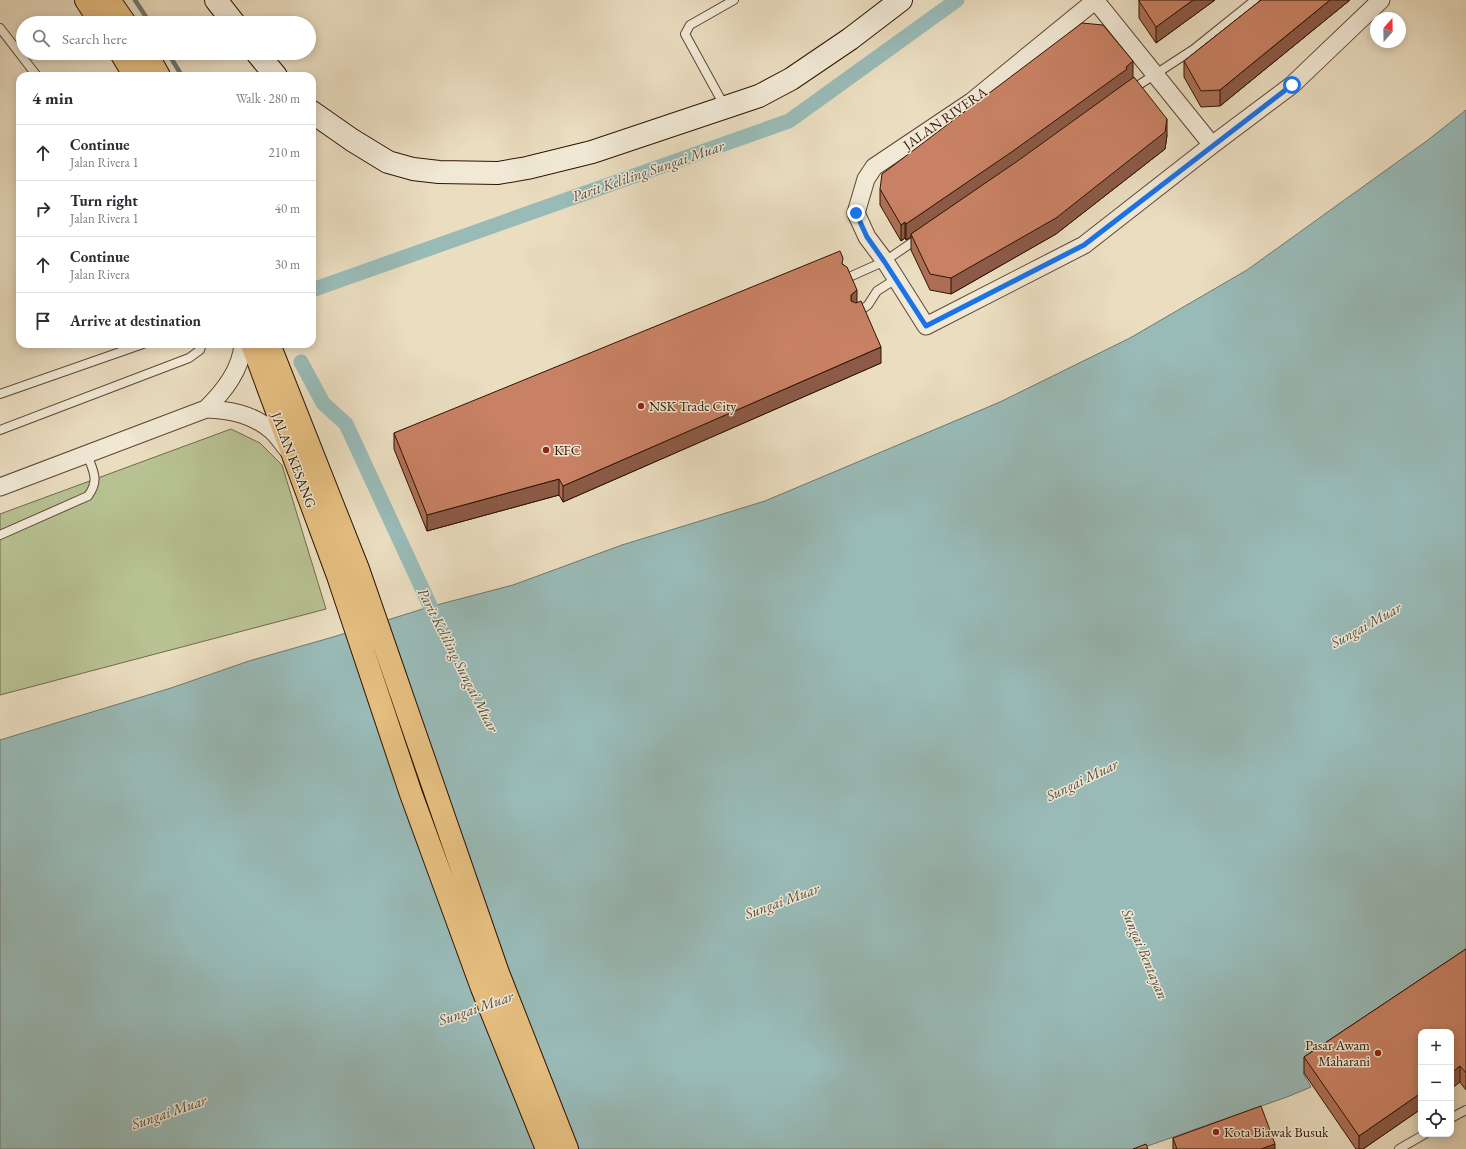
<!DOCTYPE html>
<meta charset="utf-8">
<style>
body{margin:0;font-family:"EB Garamond",serif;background:#f7f7f7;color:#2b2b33}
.controls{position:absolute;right:12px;bottom:12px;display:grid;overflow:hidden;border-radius:8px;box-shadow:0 2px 10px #0003}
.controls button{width:36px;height:36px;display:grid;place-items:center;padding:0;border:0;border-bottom:1px solid #e1e1e2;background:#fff;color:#2b2b33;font:20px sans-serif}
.compass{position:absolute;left:1370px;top:12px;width:36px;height:36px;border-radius:50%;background:#fff;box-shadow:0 2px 10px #0003;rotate:20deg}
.stop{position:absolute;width:12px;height:12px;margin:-9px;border:3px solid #1a73e8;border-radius:50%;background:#fff}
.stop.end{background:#1a73e8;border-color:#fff;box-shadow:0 1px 4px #0008}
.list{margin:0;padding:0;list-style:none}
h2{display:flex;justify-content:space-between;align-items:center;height:52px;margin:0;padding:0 16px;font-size:17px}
h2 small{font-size:13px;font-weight:400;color:#7c7c81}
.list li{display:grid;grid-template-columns:26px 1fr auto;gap:12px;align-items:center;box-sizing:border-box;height:56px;padding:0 16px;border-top:1px solid #e1e1e2}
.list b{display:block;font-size:15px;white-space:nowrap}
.list p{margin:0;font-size:13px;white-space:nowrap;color:#7c7c81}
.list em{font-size:13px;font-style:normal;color:#7c7c81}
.icon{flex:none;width:22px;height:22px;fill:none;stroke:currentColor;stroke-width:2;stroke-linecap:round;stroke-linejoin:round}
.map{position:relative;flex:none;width:1466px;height:1149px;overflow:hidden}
.search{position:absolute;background:#fff;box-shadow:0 2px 10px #0003;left:16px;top:16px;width:300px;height:44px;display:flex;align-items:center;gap:10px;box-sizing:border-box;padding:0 14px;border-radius:22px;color:#7c7c81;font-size:15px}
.panel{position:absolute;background:#fff;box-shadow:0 2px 10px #0003;left:16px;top:72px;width:300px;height:276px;border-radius:12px}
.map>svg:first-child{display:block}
</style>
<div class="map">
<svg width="1466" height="1149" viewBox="0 0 1466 1149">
<rect width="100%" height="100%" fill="#eaddc0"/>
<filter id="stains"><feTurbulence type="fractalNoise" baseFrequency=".005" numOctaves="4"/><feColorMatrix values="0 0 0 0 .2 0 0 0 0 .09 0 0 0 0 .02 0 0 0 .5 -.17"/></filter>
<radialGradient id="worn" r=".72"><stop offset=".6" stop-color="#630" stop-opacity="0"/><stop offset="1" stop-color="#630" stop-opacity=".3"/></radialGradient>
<path fill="#b7c192" stroke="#736a4a" d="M 231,429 L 260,443 L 282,465 L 326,609 L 0,695 L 0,514 Z"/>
<path fill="#99bbb8" stroke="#6f786f" d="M 1466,110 L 1466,965 L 1303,1073 L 1311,1087 L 1287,1097 L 1139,1149 L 0,1149 L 0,740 L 171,688 L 249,661 L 333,637 L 429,607 L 513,585 L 622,545 L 765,501 L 1000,402 L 1130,338 L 1247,270 L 1428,140 Z"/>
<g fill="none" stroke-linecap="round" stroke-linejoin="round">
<path stroke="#6f786f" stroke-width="4.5" d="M 135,0 L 150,23
M 168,53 L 182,76"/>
<path stroke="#99bbb8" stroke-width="15" d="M 312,290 L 789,121 L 957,0
M 301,362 L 323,403 L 346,424 L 439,625"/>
<defs>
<path id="lane" d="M 0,28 L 37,76
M 1131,90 L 1194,49 L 1255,0
M 725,107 L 685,34 L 690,25 L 734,0
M 847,278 L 885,261 L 920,237
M 857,313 L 868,305 L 877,291 L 896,279
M 0,394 L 143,344
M 0,430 L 189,358 L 200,350 L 202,344
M 0,535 L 88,496 C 100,480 93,471 87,454
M 1451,1118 L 1466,1110
M 1399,1149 L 1425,1134"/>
<path id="street" d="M 1095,0 L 1212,145
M 1096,0 L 971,102 L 874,167 L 866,179 L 856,213 L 867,237 L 885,261 L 926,326 L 1084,245 L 1212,145 L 1292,85 L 1381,0
M 206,409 C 224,391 241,370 243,344
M 0,487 L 206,409 C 230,410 252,414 271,430 C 277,435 282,443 287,449"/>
<path id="secondary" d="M 216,0 L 234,23
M 257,53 L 276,76
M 312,112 L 352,140 L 388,162 L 413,169 L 439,172 L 498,173 L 527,168 L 592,152 L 759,96 L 791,79 L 850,39 L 901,0"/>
<path id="primary" d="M 86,0 L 101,23
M 109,0 L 125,23
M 121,53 L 135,76
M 146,53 L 159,76
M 252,344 L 338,576 L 411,794 L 482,988 L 547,1149
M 269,344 L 358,569 L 498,973 L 567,1149"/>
</defs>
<use href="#lane" stroke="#5e4632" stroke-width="10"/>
<use href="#street" stroke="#5e4632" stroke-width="19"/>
<use href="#secondary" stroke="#2f1302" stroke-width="24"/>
<use href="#primary" stroke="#2f1302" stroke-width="24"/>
<use href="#lane" stroke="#f1e9d6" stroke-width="8"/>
<use href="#street" stroke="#f1e9d6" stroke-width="17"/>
<use href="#secondary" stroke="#f1e9d6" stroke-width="22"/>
<use href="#primary" stroke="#e5be80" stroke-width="22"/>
</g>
<path fill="#ac6f56" stroke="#2f1302" d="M 1139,0 L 1215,0 L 1156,43 L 1139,18 Z
M 1261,0 L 1350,0 L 1220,106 L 1201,107 L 1184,77 L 1184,61 Z
M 1133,78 L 1167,135 L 1165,149 L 1056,234 L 951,294 L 930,290 L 911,250 L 911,237 L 906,240 L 905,238 L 901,241 L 880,205 L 880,189 Z
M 843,264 L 857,303 L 881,363 L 563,502 L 559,495 L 427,531 L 394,449 L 394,433 Z
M 1466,949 L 1466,1090 L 1421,1032 L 1421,1109 L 1363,1149 L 1356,1149 L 1304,1073 L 1304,1057 Z
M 1173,1138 L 1275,1149 L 1173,1149 Z"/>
<path fill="#8c5a46" stroke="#2f1302" d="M 1193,0 L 1215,0 L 1156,43 L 1156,27 Z
M 1330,0 L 1350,0 L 1220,106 L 1220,90 Z
M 1133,61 L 1133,78 L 1013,168 L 911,234 L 911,237 L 906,240 L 906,224 Z
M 1167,119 L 1167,135 L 1165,149 L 1056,234 L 951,294 L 951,278 Z
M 905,222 L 905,238 L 901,241 L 901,225 Z
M 857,290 L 857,307 L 851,312 L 851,295 Z
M 881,347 L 881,363 L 563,502 L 563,486 Z
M 559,479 L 559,495 L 427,531 L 427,515 Z
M 1460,1066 L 1460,1082 L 1451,1089 L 1451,1073 Z
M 1421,1093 L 1421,1109 L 1363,1149 L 1359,1149 L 1359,1136 Z
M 1275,1144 L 1275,1149 L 1261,1149 Z"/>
<path fill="#c88164" stroke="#2f1302" d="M 1139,0 L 1193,0 L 1156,27 L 1139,1 Z
M 1261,0 L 1330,0 L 1220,90 L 1201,91 L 1184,61 Z
M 1082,23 L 1103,25 L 1133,61 L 1126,67 L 1127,69 L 1013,151 L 906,224 L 905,222 L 901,225 L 880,189 L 882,174 Z
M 1134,77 L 1167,119 L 1165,132 L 1056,218 L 951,278 L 930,274 L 911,234 L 1019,160 Z
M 840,251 L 843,258 L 842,264 L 847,267 L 857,290 L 851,295 L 851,301 L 856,303 L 861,301 L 881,347 L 563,486 L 559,479 L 427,515 L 394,433 Z
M 1466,949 L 1466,1073 L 1460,1066 L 1451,1073 L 1451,1032 L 1421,1032 L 1421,1093 L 1359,1136 L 1304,1057 Z
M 1261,1106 L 1275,1144 L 1261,1149 L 1177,1149 L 1173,1138 Z
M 1146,1144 L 1148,1149 L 1133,1149 Z"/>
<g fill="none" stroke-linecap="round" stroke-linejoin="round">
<path stroke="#1a73e8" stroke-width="5" d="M 856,213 L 867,237 L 884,261 L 926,326 L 1084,245 L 1292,85"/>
</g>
<g fill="#8f2418" stroke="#f1e9d6" stroke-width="1.5">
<circle cx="641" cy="406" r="4"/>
<circle cx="546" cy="450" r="4"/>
<circle cx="1378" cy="1053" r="4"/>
<circle cx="1216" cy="1132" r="4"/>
</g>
<g text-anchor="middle" stroke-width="3" stroke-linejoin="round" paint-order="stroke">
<g font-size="14" fill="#2f1302" stroke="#f1e9d6">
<text transform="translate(945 118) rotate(-35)" y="5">JALAN RIVERA</text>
<text transform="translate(294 460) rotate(69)" y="5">JALAN KESANG</text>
</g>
<g font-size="14" fill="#2f1302" stroke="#f1e9d6" text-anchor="start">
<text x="649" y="411">NSK Trade City</text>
<text x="554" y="455">KFC</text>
<text x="1370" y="1050" text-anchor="end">Pasar Awam<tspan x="1370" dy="16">Maharani</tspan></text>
<text x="1224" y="1137">Kota Biawak Busuk</text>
</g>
<g font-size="15" font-style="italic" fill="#544e42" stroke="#f1e9d6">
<text transform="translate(648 171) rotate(-19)" y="5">Parit Keliling Sungai Muar</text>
<text transform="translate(1366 625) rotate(-29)" y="5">Sungai Muar</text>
<text transform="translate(458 660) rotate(63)" y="5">Parit Keliling Sungai Muar</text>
<text transform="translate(1082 780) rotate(-26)" y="5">Sungai Muar</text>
<text transform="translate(782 901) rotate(-20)" y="5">Sungai Muar</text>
<text transform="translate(1145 954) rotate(67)" y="5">Sungai Bentayan</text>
<text transform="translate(476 1008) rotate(-19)" y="5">Sungai Muar</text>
<text transform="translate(169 1112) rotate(-19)" y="5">Sungai Muar</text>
</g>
</g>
<rect width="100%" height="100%" filter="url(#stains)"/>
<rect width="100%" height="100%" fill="url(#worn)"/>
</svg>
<div class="controls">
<button>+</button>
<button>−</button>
<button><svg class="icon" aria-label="locate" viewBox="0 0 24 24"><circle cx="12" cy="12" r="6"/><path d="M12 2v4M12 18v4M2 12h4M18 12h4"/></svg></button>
</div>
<svg class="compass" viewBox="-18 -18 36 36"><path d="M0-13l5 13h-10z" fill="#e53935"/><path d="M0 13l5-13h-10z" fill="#7c7c81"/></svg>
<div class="stop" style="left:1292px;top:85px"></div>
<div class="stop end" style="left:856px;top:213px"></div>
<div class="search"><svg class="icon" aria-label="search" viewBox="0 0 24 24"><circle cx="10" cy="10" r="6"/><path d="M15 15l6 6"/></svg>Search here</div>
<section class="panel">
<h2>4 min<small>Walk · 280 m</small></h2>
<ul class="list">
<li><svg class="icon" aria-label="ahead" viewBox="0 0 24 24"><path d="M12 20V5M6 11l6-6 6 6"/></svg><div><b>Continue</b><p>Jalan Rivera 1</p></div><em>210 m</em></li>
<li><svg class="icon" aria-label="right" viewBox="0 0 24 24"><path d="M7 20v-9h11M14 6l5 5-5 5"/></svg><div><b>Turn right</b><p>Jalan Rivera 1</p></div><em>40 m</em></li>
<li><svg class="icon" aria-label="ahead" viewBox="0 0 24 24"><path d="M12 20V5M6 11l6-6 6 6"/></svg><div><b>Continue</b><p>Jalan Rivera</p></div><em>30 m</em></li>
<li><svg class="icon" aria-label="arrive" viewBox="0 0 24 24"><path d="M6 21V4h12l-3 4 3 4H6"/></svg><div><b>Arrive at destination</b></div></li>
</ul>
</section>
</div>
